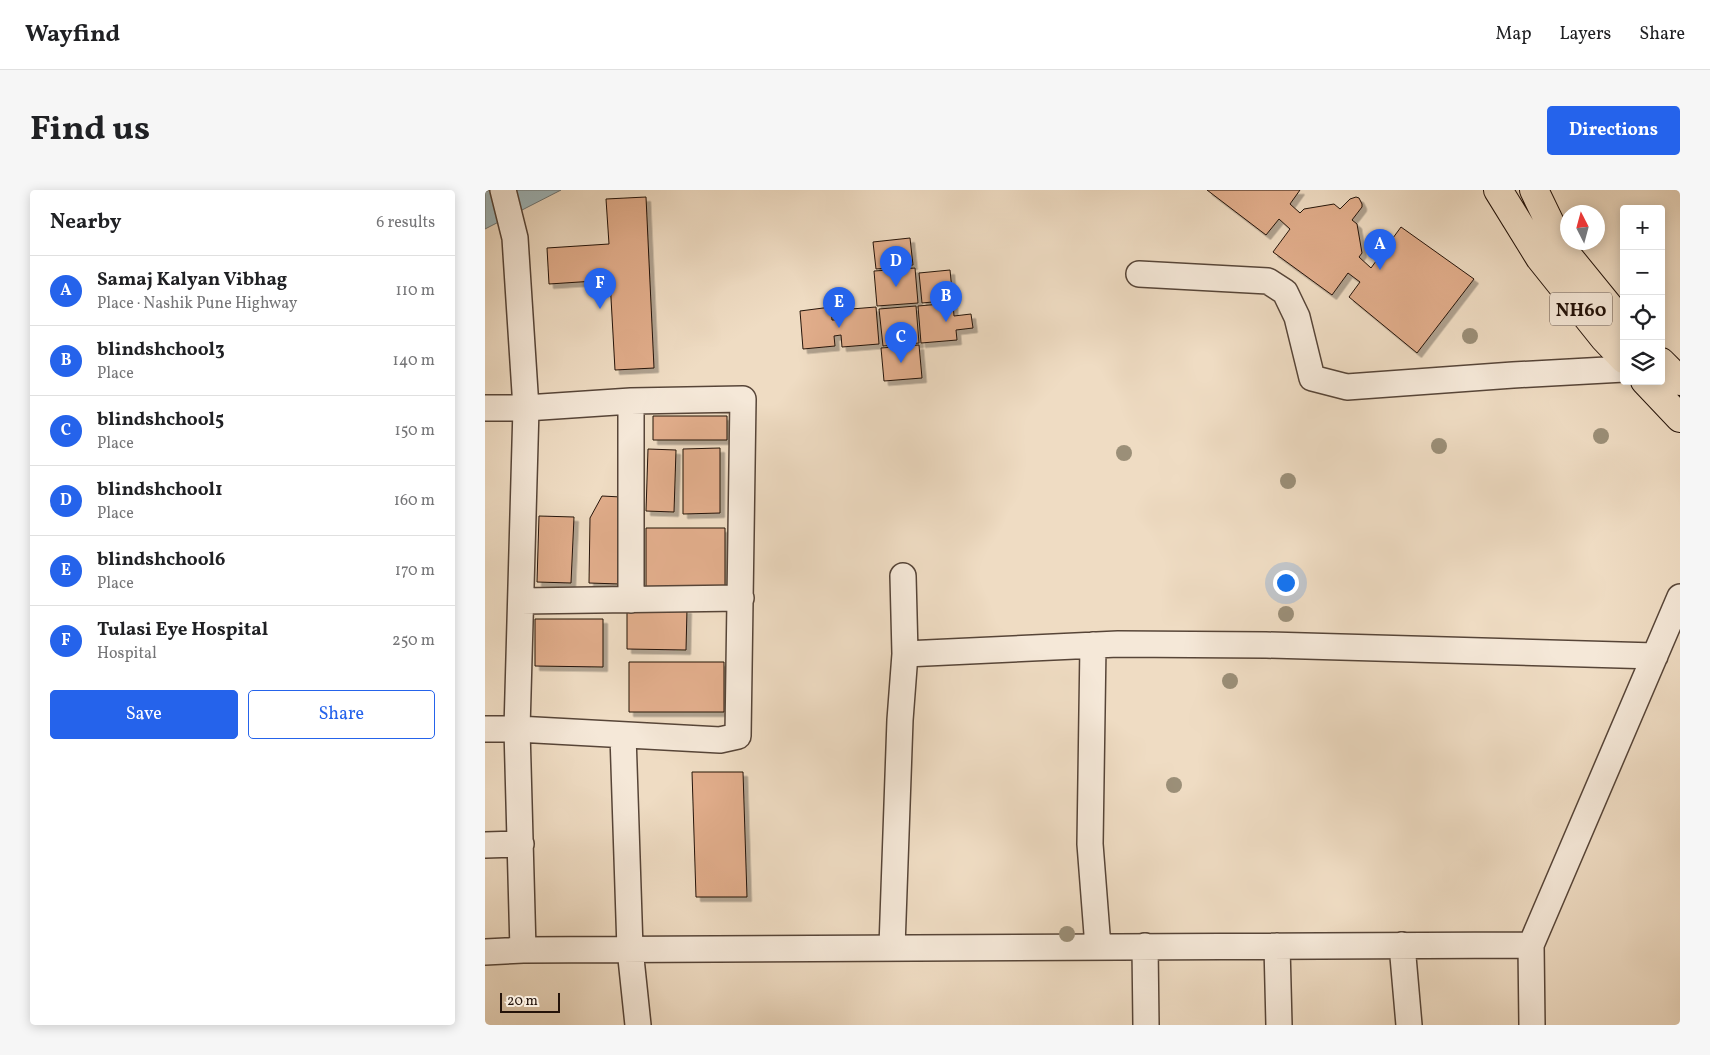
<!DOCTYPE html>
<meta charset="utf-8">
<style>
body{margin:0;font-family:Vollkorn,serif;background:#f6f6f6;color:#202124}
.controls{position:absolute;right:15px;top:15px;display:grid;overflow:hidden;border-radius:5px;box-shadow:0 2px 12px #0003}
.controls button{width:45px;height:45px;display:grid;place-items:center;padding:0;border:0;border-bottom:1px solid #e0e0e0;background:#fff;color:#202124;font:25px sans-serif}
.compass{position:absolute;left:1075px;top:15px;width:45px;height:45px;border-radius:50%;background:#fff;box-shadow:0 2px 12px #0003;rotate:354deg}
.scale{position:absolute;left:15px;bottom:12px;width:60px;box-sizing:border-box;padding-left:5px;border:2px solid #24130a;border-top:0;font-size:14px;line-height:18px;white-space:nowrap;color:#24130a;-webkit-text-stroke:4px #f5e8d8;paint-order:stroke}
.you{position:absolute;left:800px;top:392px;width:18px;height:18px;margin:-12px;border:4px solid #fff;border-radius:50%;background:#1a73e8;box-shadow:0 0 0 8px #1a73e833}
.badge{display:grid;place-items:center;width:32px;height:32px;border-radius:50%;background:#2563eb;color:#fff;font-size:16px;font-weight:700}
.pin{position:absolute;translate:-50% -41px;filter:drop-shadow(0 1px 2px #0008)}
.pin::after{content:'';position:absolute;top:26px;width:18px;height:15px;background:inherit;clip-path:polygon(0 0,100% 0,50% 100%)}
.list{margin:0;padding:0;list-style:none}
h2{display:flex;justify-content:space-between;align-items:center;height:65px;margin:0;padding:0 20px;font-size:21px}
h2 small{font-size:16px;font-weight:400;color:#757577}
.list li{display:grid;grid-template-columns:32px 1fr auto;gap:15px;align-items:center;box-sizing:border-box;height:70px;padding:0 20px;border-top:1px solid #e0e0e0}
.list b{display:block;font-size:19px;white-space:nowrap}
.list p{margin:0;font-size:16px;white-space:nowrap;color:#757577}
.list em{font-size:16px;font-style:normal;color:#757577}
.actions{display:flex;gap:10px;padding:15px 20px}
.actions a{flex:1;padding:11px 0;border:1px solid #2563eb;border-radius:5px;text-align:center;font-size:18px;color:#2563eb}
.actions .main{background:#2563eb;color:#fff}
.icon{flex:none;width:28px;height:28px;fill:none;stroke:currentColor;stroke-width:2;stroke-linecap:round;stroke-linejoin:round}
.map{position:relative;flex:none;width:1195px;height:835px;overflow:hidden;border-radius:5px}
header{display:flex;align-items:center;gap:30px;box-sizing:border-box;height:70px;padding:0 25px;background:#fff;border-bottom:1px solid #e0e0e0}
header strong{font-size:24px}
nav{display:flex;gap:28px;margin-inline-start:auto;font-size:18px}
.intro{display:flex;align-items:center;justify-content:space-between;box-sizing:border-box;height:120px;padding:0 30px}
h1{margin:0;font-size:35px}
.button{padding:12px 22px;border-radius:5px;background:#2563eb;color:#fff;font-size:18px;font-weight:700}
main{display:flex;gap:30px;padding:0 30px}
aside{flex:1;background:#fff;border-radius:5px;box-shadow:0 2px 12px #0003}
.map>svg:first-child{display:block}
</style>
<header>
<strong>Wayfind</strong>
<nav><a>Map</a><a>Layers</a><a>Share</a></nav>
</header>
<div class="intro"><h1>Find us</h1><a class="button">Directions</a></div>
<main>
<aside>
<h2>Nearby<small>6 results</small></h2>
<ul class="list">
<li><span class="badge">A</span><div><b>Samaj Kalyan Vibhag</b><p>Place · Nashik Pune Highway</p></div><em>110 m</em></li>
<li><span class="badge">B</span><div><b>blindshchool3</b><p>Place</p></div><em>140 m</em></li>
<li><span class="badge">C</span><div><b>blindshchool5</b><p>Place</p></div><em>150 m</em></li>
<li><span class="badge">D</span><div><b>blindshchool1</b><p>Place</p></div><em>160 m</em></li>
<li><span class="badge">E</span><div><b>blindshchool6</b><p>Place</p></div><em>170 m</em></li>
<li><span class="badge">F</span><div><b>Tulasi Eye Hospital</b><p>Hospital</p></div><em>250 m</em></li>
</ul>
<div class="actions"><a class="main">Save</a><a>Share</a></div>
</aside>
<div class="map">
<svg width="1195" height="835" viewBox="0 0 1195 835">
<defs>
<filter id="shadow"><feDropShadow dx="4.5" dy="4.5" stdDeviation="0" flood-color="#0004"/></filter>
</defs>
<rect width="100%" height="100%" fill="#efdcc3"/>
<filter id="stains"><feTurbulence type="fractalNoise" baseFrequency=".004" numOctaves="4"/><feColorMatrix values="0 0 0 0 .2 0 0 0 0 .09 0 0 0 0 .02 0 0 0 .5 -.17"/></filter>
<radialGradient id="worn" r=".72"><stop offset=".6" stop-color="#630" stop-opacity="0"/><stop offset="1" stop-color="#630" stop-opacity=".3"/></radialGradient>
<path fill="#9fb9be" stroke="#6e7776" d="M 5,0 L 76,0 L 0,39 L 0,2 Z"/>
<path fill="#e1ad8b" stroke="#24130a" filter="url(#shadow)" d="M 722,0 L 815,0 L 805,14 L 815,23 L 819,19 L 849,14 L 855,19 L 865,9 L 871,7 L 874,8 L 877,14 L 877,17 L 867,30 L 872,34 L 877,63 L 874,67 L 886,78 L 916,37 L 989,89 L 932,163 L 864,107 L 875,92 L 863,83 L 847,105 L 788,62 L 805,39 L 794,29 L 781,45 Z
M 161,7 L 169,178 L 130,180 L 125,90 L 64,94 L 62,58 L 124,54 L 121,9 Z
M 425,48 L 428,75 L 417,76 L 417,79 L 430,78 L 433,113 L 392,116 L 389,81 L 404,80 L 403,78 L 391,79 L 388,52 Z
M 465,80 L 468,110 L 437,113 L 434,83 Z
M 468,113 L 469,126 L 486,124 L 488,138 L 471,140 L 472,150 L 436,153 L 433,116 Z
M 431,116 L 434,153 L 398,156 L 394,119 Z
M 346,117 L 347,130 L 355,130 L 354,120 L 391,117 L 394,154 L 357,157 L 356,145 L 349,146 L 350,156 L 318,159 L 315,121 Z
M 434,155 L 437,188 L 399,191 L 396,158 Z
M 168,226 L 242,226 L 242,250 L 168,250 Z
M 235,258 L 235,323 L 198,324 L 198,259 Z
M 163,259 L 191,260 L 189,322 L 161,321 Z
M 117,306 L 136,307 L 135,394 L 104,393 L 105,328 Z
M 54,326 L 89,327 L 86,393 L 52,392 Z
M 161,338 L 240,338 L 240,405 L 161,406 Z
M 142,419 L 202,419 L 201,460 L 142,459 Z
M 50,429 L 118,429 L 118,477 L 50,476 Z
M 144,472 L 239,472 L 239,522 L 144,522 Z
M 207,582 L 258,582 L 262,707 L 211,707 Z"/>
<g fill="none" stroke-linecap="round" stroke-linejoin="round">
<defs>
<path id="minor" d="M 18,0 L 30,48 L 41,218 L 32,539 L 38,760
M 654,84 L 783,91 L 800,102 L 812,127 L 827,188 L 862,197 L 1028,185 L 1139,179
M 0,218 L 41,218 L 146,211 L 258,209 L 253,546 L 235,550 L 32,539 L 0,539
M 146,410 L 146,211
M 36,411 L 256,408
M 608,455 L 605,654 L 613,757
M 420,464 L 633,454 L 781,455 L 1170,466
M 138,545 L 145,759 L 153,835
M 0,655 L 36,654
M 917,755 L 924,835
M 1046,755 L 1047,835
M 660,756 L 661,835
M 792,756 L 794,835
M 407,757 L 415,530 L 420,464 L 418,386
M 0,762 L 38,760 L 1046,755 L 1195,407"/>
<path id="highway" d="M 1013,0 L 1055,68 L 1119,148 L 1139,169
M 1049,0 L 1078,60 L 1139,135
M 1176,172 L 1195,191
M 1160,191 L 1195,228"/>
</defs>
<use href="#minor" stroke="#574538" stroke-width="28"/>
<use href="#highway" stroke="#24130a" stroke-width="30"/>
<use href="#minor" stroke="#f5e8d8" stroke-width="25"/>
<use href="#highway" stroke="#efdcc3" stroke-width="28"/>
</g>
<g fill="#9b8f78">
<circle cx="985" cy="146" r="8"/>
<circle cx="1116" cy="246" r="8"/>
<circle cx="954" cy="256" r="8"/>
<circle cx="639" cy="263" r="8"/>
<circle cx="803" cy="291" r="8"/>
<circle cx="801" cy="424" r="8"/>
<circle cx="745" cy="491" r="8"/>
<circle cx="689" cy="595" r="8"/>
<circle cx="582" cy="744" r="8"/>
</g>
<g text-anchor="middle" stroke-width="4" stroke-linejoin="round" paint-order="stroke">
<rect fill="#f5e8d8" stroke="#635348" stroke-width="1" x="1065" y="102.5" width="62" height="33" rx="4"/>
<g font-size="19" font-weight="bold" fill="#24130a">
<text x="1096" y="126">NH60</text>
</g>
</g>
<rect width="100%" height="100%" filter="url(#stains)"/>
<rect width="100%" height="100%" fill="url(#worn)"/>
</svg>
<div class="controls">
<button>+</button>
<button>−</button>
<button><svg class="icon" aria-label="locate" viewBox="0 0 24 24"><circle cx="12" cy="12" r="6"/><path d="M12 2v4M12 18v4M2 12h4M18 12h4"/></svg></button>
<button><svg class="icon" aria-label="layers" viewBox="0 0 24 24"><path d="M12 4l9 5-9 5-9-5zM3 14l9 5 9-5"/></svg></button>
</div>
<svg class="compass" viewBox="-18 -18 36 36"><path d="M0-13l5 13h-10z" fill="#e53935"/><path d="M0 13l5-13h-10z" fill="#757577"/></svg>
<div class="scale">20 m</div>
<div class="you"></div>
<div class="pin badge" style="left:895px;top:80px">A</div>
<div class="pin badge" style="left:461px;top:132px">B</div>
<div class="pin badge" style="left:416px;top:173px">C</div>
<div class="pin badge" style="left:411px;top:97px">D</div>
<div class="pin badge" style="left:354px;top:138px">E</div>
<div class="pin badge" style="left:115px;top:119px">F</div>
</div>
</main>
